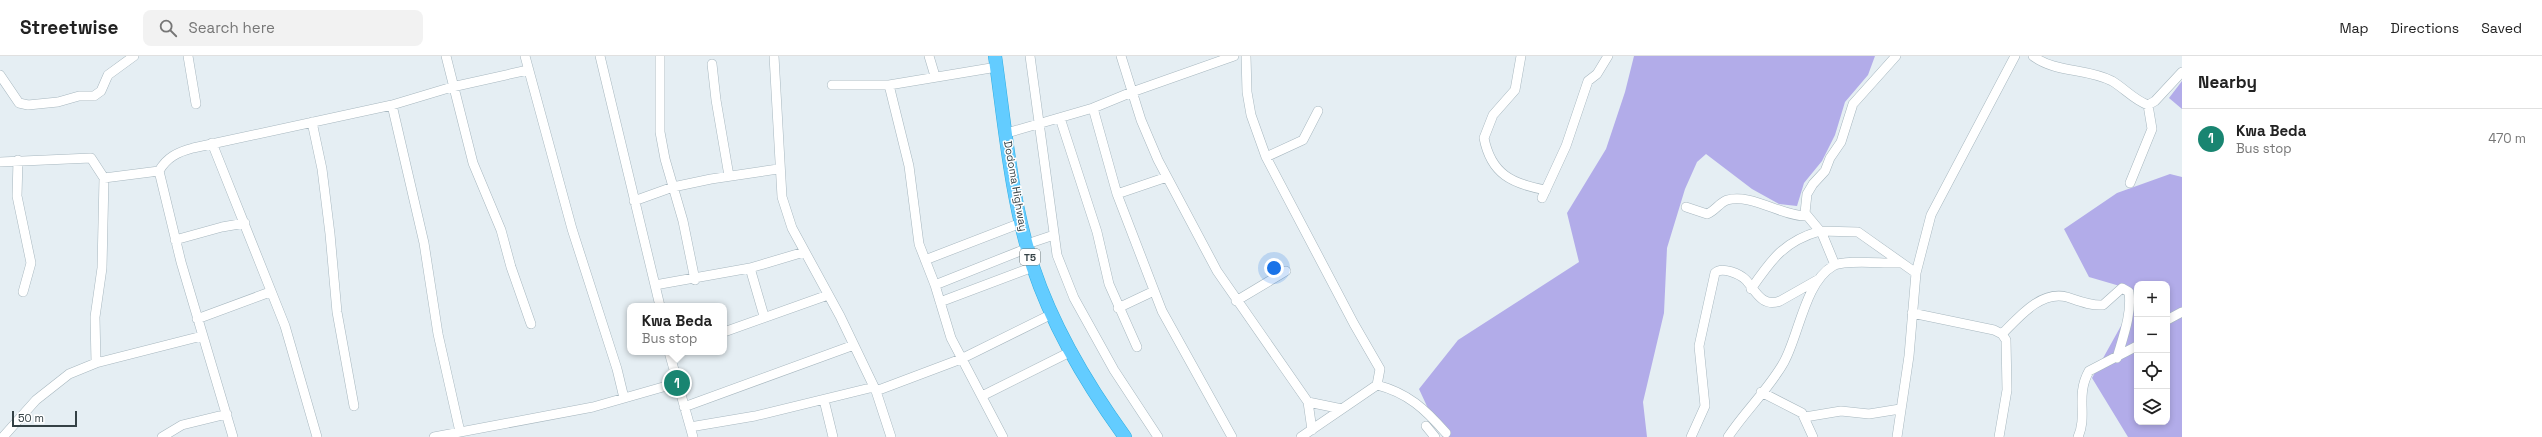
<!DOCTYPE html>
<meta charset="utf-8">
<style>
body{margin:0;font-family:"Space Grotesk",sans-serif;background:#f2f2f2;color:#222}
.controls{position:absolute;right:12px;bottom:12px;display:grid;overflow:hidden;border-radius:8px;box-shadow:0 2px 6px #0003}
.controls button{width:36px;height:36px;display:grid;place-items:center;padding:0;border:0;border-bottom:1px solid #e0e0e0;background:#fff;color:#222;font:20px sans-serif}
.scale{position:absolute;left:12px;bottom:10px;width:65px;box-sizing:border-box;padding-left:4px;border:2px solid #344145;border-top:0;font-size:11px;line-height:14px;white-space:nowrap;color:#344145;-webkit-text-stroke:3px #fff;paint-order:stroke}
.you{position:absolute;left:1274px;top:212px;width:14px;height:14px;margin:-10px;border:3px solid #fff;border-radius:50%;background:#1a73e8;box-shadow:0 0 0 6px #1a73e833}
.badge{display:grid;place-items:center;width:26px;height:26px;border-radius:50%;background:#198571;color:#fff;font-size:13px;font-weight:700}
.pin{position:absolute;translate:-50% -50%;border:2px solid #fff;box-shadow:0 1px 4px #0006}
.popup{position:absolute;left:627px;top:247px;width:100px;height:52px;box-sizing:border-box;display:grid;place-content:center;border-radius:8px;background:#fff;filter:drop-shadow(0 1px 3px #0005);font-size:13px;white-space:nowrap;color:#767676}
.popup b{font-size:15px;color:#222}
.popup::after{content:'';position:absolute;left:50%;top:100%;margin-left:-8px;border:8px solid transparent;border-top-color:#fff}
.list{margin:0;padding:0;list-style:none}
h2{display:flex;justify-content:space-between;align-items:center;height:52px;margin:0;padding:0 16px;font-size:17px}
h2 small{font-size:13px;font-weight:400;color:#767676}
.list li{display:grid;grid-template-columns:26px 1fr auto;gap:12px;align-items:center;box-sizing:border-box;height:60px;padding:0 16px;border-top:1px solid #e0e0e0}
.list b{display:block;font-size:15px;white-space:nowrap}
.list p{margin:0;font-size:13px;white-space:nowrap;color:#767676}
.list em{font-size:13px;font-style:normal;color:#767676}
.icon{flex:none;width:22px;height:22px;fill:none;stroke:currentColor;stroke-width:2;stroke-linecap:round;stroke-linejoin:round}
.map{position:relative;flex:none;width:2182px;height:381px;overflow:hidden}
header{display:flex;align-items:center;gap:24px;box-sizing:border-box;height:56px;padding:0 20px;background:#fff;border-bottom:1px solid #e0e0e0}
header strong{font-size:19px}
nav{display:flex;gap:22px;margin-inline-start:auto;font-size:14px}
.search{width:280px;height:36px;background:#f2f2f2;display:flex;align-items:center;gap:10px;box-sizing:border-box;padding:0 14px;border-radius:8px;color:#767676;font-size:15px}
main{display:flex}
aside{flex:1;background:#fff}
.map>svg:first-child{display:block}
</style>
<header>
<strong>Streetwise</strong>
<div class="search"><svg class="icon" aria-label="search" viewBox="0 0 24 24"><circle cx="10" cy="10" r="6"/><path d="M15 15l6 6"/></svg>Search here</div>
<nav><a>Map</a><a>Directions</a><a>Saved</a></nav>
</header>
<main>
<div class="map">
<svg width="2182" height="381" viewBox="0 0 2182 381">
<rect width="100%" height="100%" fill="#e5eef3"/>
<path fill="#b2ace9" d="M 1634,0 L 1875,0 L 1868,19 L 1845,46 L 1835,79 L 1822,105 L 1804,127 L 1797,150 L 1779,148 L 1752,133 L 1706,98 L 1697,106 L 1685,133 L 1667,192 L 1664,257 L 1643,346 L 1647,381 L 1443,381 L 1438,374 L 1419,333 L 1458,284 L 1579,206 L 1567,157 L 1606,93 L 1625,36 Z
M 2182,25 L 2182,53 L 2169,42 Z
M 2170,118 L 2182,121 L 2182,381 L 2128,381 L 2092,322 L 2137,241 L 2137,366 L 2167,366 L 2167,228 L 2137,228 L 2137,235 L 2089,221 L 2064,173 L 2117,137 Z"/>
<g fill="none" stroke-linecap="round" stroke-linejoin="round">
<defs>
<path id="minor" d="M 188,0 L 196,48
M 446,0 L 473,107 L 501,174 L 511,211 L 531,268
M 525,0 L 572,173 L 617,313 L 624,342
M 600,0 L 660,250
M 660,0 L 660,76 L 665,103 L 683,165 L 695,224
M 774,0 L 782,141 L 792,172 L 840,260 L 876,335 L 891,381
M 929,0 L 935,20
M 1030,0 L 1057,199 L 1074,242 L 1114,314 L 1158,381
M 1121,0 L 1141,64 L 1158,104 L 1217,215 L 1308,346 L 1312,374
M 1246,0 L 1247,36 L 1251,59 L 1266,101 L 1354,268 L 1380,313 L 1377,329 L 1301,381
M 1521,0 L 1515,34 L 1493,59 L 1484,82 C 1491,118 1512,128 1546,134
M 1896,0 L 1853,48 L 1841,86 L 1830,102 L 1825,115 L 1813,128 L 1807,138 L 1805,157 L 1820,175 L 1858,176 L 1916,217
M 2033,0 C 2055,17 2087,12 2112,25 C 2124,32 2134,44 2148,49 L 2155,45 L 2182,16
M 712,8 L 716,44 L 729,120
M 0,19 L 19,47 L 28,49 L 58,46 L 79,40 L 94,40 L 101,35 L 108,19 L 134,0
M 832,29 L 889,29 L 997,11
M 889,29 L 909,110 L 919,188 L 935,229 L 951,282 L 1003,381
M 392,49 L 424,187 L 438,278 L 460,376
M 1093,52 L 1117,138 L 1162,255 L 1232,381
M 1060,62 L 1097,176 L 1109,228 L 1137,291
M 312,66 L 322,113 L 330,178 L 337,256 L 354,350
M 1007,77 L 1093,52 L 1132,36 L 1234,0
M 212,87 L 285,270 L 317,381
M 1266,101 L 1303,84 L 1318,55
M 18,104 L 17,140 L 31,207 L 23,236
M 0,106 L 91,102 L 104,122 L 159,115
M 2130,127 L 2152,73 L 2148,49
M 1117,138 L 1167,121
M 1542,142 L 1566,90 L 1588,25 L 1597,18 L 1608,0
M 634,145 L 673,131 L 711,123 L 778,113
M 1686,151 L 1707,158 C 1715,155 1719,147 1727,144 C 1751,137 1781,160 1806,160
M 1821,175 L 1835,209
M 175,184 L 222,171 L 245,167
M 1027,188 L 1054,179
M 925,204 L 1021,167
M 750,212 L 764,260
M 655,229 L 750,212 L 804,196
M 935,229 L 1028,192
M 1751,233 C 1771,204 1784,185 1820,175
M 1236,245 L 1286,215
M 940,246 L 1033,211
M 1118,252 L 1154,235
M 1912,257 L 1994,274 L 2002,278 L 2006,284 L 2007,334 L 1999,381
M 197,263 L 270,236
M 2167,264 L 2182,256
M 724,276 L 828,239
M 2002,278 C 2019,261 2041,234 2067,241 C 2079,245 2091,250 2103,249 L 2122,232 L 2129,236 C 2132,258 2123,281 2117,302
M 669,296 L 693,381
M 96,307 L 95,261 L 102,212 L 104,122
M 1377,329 C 1408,337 1425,353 1446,377
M 876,335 L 961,303 L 1052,258
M 1761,336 L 1802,357 L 1813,381
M 982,340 L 1072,295
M 824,344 L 833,381
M 1308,346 L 1342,353
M 684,351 L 854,289
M 1805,361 L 1841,355 L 1869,358 L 1900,353
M 1426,370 L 1435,381
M 690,371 L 755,360 L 874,331
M 3,381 L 36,344 L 69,318 L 96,307 L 202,280
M 162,381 L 182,369 L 227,358
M 233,381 L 181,206 L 159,115 C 167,101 178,96 193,92 L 392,49 L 452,31 L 528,14
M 434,381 L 593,351 L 677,327
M 1691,381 L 1705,350 L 1699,290 L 1715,217 C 1722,210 1740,218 1746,224 C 1755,234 1762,252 1780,245 L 1819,223
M 1728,381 C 1745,355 1769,333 1784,306 C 1799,279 1805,226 1833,210 C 1845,203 1884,208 1899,207
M 1897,381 L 1909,300 L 1916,217 L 1931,159 L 2015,0
M 2078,381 C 2088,359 2075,340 2089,315 L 2137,290"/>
<path id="highway" d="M 995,0 C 1005,70 1011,144 1033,211 C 1053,271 1088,330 1125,381"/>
</defs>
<use href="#minor" stroke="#a7b7bf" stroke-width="10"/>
<use href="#highway" stroke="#30aee2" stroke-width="14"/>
<use href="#minor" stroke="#fff" stroke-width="9"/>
<use href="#highway" stroke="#63ccff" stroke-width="13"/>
</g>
<g text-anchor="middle" stroke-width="3" stroke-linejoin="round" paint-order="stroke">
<rect fill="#fff" stroke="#717a7d" stroke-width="1" x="1020" y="193" width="20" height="16" rx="3"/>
<g font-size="10" font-weight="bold" fill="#344145">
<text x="1030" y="205">T5</text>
</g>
<g font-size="11" fill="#344145" stroke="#fff">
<text transform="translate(1016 130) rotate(80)" y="4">Dodoma Highway</text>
</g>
</g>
</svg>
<div class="controls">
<button>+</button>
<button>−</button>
<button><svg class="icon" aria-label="locate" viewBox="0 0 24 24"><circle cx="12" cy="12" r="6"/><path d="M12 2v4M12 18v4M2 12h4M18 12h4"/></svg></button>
<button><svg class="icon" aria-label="layers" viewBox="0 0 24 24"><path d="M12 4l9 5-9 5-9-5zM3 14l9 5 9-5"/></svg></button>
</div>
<div class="scale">50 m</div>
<div class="you"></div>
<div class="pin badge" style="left:677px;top:327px">1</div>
<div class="popup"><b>Kwa Beda</b>Bus stop</div>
</div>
<aside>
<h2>Nearby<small></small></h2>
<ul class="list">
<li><span class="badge">1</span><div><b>Kwa Beda</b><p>Bus stop</p></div><em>470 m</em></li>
</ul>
</aside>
</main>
